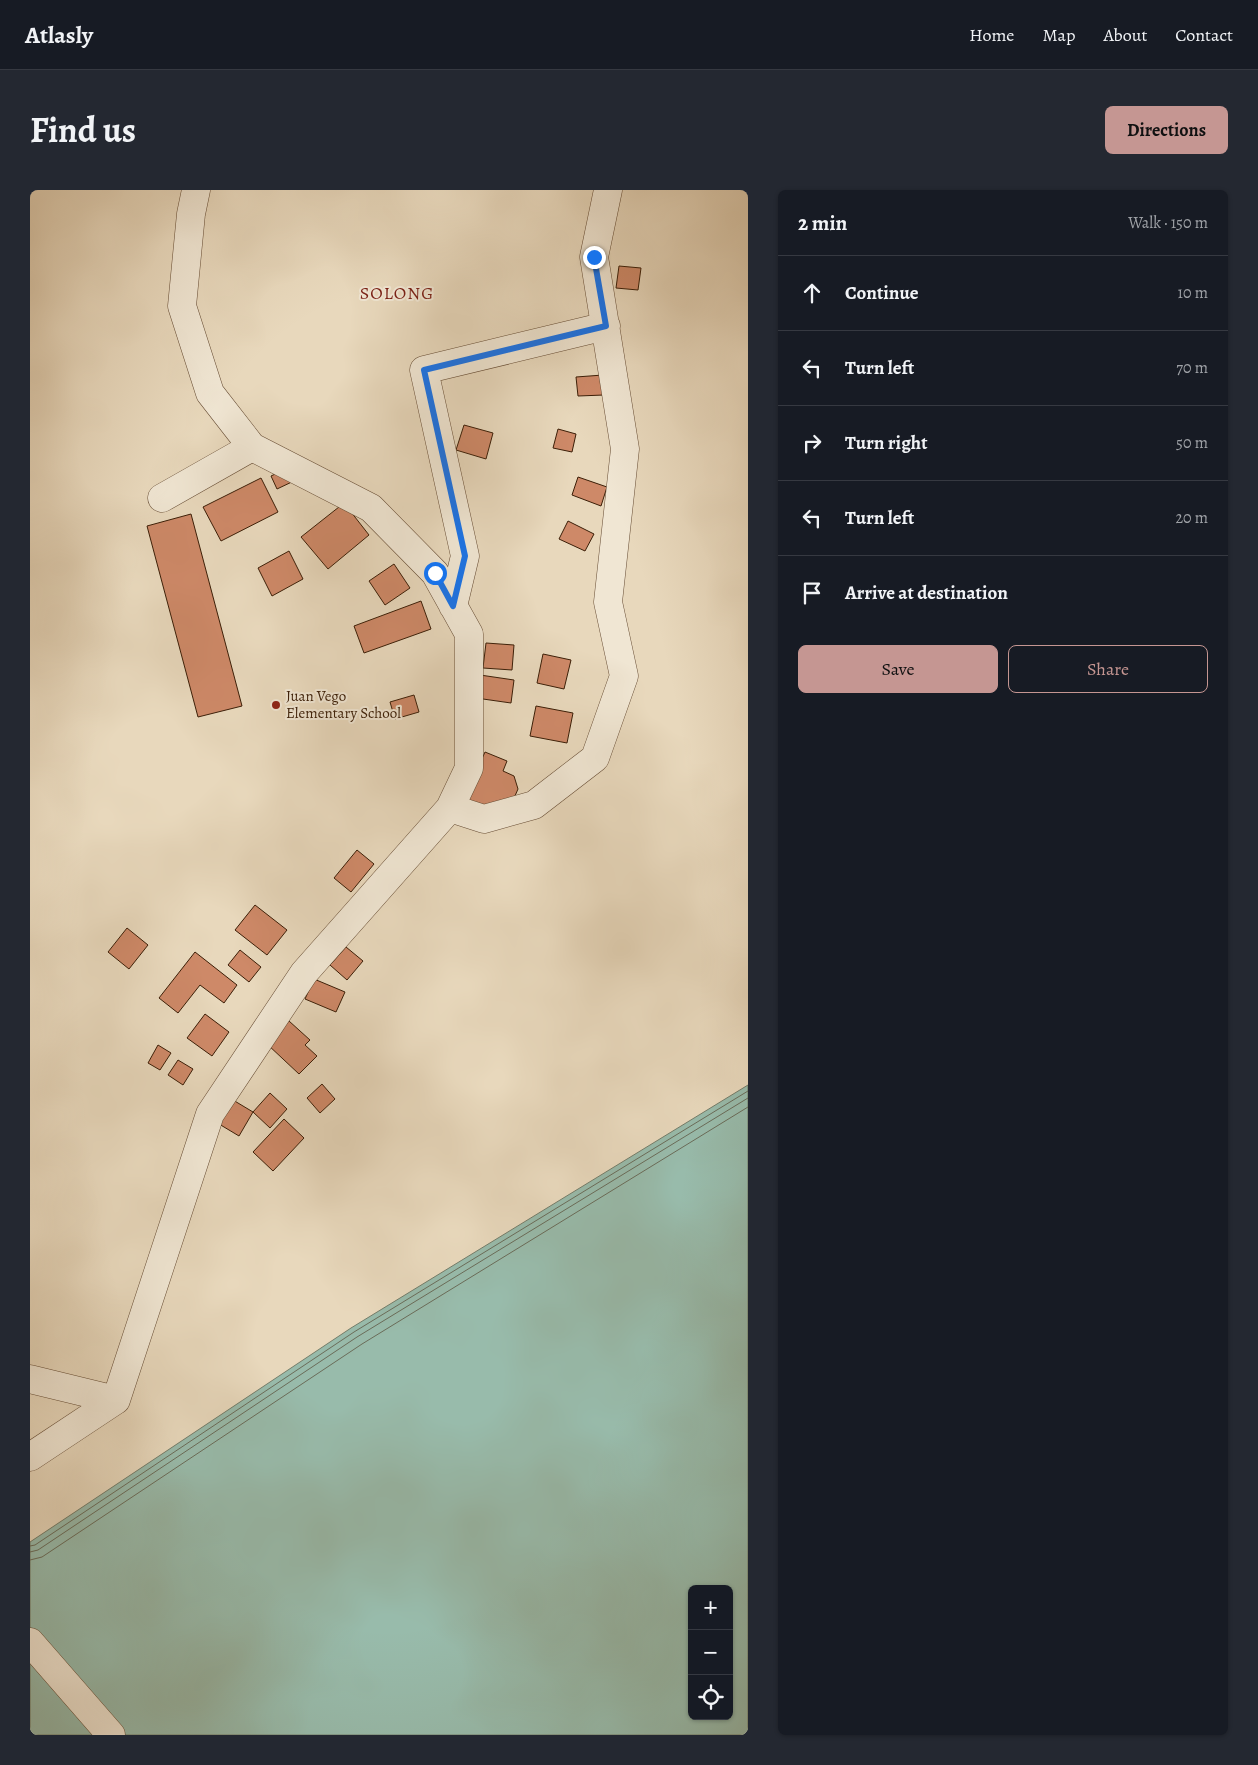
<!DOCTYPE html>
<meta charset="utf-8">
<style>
body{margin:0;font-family:Alegreya,serif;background:#242831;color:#f1f3f6}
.controls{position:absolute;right:15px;bottom:15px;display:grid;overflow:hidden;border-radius:8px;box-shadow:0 1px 4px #0004}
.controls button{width:45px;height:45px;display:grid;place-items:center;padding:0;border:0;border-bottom:1px solid #363941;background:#171b24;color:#f1f3f6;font:25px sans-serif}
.stop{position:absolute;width:15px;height:15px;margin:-11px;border:4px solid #1a73e8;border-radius:50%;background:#fff}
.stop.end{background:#1a73e8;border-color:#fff;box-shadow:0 1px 5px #0008}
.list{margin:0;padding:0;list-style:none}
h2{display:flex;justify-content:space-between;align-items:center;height:65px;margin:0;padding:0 20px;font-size:21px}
h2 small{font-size:16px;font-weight:400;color:#9ea1a6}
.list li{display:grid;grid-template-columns:32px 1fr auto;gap:15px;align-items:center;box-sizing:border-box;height:75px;padding:0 20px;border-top:1px solid #363941}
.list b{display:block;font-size:19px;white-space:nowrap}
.list em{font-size:16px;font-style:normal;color:#9ea1a6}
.actions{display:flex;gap:10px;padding:15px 20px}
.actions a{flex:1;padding:11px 0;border:1px solid #c59692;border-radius:8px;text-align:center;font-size:18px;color:#c59692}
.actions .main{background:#c59692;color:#111}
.icon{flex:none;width:28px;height:28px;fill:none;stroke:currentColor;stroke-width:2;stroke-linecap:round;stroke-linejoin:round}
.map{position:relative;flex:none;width:718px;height:1545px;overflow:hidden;border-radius:8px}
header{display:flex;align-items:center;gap:30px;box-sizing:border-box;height:70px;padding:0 25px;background:#171b24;border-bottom:1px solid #363941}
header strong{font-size:24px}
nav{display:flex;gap:28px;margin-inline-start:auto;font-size:18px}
.intro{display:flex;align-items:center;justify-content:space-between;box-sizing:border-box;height:120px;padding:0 30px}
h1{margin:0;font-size:35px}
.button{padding:12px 22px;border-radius:8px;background:#c59692;color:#111;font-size:18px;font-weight:700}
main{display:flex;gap:30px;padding:0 30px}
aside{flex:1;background:#171b24;border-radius:8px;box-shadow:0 1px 4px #0004}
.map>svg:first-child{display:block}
</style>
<header>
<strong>Atlasly</strong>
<nav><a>Home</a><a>Map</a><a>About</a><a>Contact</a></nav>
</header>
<div class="intro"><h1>Find us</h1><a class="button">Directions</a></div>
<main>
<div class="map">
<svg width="718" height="1545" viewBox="0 0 718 1545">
<rect width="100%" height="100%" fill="#e8d8bc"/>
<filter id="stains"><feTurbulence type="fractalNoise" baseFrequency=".004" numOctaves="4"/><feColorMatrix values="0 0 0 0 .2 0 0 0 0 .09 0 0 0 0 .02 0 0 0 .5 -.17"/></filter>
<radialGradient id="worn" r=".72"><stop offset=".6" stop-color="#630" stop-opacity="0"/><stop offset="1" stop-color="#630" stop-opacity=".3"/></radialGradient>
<path fill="#98bbab" stroke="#737c69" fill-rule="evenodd" d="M 718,895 L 718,1545 L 0,1545 L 0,1352 L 321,1138 ZM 662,1399 L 699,1399 L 699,1526 L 662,1526 Z"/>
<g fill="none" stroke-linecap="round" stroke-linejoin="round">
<path stroke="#6a6c59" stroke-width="1" d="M 0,1356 L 5,1355 L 324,1142 L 718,901
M 0,1362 L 8,1360 L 327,1147 L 718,908
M 0,1370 L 12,1367 L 332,1154 L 718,917"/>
</g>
<path fill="#ce8968" stroke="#3b1e07" d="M 589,76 L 611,78 L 608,100 L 586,98 Z
M 573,185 L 574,205 L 548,206 L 546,187 Z
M 434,235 L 463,243 L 456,269 L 426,260 Z
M 528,239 L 546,244 L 542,262 L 523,258 Z
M 256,279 L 266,290 L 247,299 L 241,286 Z
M 548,287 L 577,297 L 571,316 L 542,305 Z
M 231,288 L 248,322 L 191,351 L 173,317 Z
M 314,313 L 339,345 L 298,379 L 271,347 Z
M 161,324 L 212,516 L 168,527 L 117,336 Z
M 538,331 L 564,344 L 555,361 L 529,349 Z
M 259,361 L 273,389 L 242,406 L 228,378 Z
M 364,374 L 380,398 L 355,415 L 339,391 Z
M 391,411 L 401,439 L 334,463 L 324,436 Z
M 456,453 L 484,455 L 482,480 L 453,478 Z
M 513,464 L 541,470 L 534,499 L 507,493 Z
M 450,485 L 484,490 L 481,513 L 446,508 Z
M 384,505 L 389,522 L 365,529 L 360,512 Z
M 506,516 L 543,523 L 537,553 L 500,546 Z
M 455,562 L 477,571 L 473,581 L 484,586 L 488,599 L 481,615 L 468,624 L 424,605 L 451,571 Z
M 327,660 L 344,674 L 321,702 L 304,688 Z
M 225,715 L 257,740 L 237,765 L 205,740 Z
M 97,738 L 118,755 L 99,779 L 78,762 Z
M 316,757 L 333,771 L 317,790 L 300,775 Z
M 210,760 L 231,777 L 219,792 L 198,775 Z
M 165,762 L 207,795 L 194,813 L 170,795 L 148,823 L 129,808 Z
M 284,789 L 315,802 L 306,822 L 275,809 Z
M 175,824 L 199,842 L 182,866 L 157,848 Z
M 259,831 L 280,850 L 275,855 L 287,866 L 269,884 L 237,854 Z
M 128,855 L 141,863 L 130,880 L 118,873 Z
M 148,870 L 163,879 L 153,895 L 138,885 Z
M 292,894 L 305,909 L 290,923 L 277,908 Z
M 240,903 L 257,919 L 240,938 L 223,922 Z
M 203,910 L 223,922 L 209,946 L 189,934 Z
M 254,929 L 274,948 L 243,981 L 223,962 Z"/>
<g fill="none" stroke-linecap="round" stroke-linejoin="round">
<defs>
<path id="minor" d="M 132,308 L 222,257
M 423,416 L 435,366 L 394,180 L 576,136
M 420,618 L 454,629 L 504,615 L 565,568 L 594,486 L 578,412 L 595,259 L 564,67 L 578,0
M 0,1189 L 86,1210
M 0,1267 L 86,1210 L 180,924 L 274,783 L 420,618 L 439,578 L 439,444 L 405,383 L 341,318 L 222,257 L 180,203 L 152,116 L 161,24 L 166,0
M 0,1452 L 81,1545"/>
</defs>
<use href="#minor" stroke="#664c34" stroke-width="29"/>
<use href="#minor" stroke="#f0e6d3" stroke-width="28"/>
</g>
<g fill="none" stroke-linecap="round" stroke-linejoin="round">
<path stroke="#1a73e8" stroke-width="6" d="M 405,383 L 423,416 L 435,366 L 394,180 L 576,136 L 564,67"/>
</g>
<circle fill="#8f2418" stroke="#f0e6d3" stroke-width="2" cx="246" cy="515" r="5"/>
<g text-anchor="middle" stroke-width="4" stroke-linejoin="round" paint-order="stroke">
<g font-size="15" fill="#3b1e07" stroke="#f0e6d3" text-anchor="start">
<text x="256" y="511">Juan Vego<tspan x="256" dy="17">Elementary School</tspan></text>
</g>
<g font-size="18" letter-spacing="1" fill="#7a1f14" stroke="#f0e6d3">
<text x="367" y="109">SOLONG</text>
</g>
</g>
<rect width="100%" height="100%" filter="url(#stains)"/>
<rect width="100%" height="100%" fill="url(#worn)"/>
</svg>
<div class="controls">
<button>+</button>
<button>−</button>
<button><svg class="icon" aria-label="locate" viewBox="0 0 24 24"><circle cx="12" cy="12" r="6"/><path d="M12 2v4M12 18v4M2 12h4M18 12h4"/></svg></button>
</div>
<div class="stop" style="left:405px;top:383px"></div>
<div class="stop end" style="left:564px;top:67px"></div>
</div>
<aside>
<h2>2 min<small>Walk · 150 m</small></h2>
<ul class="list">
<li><svg class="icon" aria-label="ahead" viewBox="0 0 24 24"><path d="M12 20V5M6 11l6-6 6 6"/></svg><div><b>Continue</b></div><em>10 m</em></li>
<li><svg class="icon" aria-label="left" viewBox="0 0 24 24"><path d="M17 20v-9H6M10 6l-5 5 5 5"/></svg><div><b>Turn left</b></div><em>70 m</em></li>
<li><svg class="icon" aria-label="right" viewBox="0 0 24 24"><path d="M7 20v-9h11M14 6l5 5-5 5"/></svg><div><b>Turn right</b></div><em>50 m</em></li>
<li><svg class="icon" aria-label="left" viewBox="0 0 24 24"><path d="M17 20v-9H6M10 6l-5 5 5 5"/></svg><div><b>Turn left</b></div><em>20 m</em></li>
<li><svg class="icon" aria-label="arrive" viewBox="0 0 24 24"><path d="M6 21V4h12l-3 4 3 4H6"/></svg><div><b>Arrive at destination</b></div></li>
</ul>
<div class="actions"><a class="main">Save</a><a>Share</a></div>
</aside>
</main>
